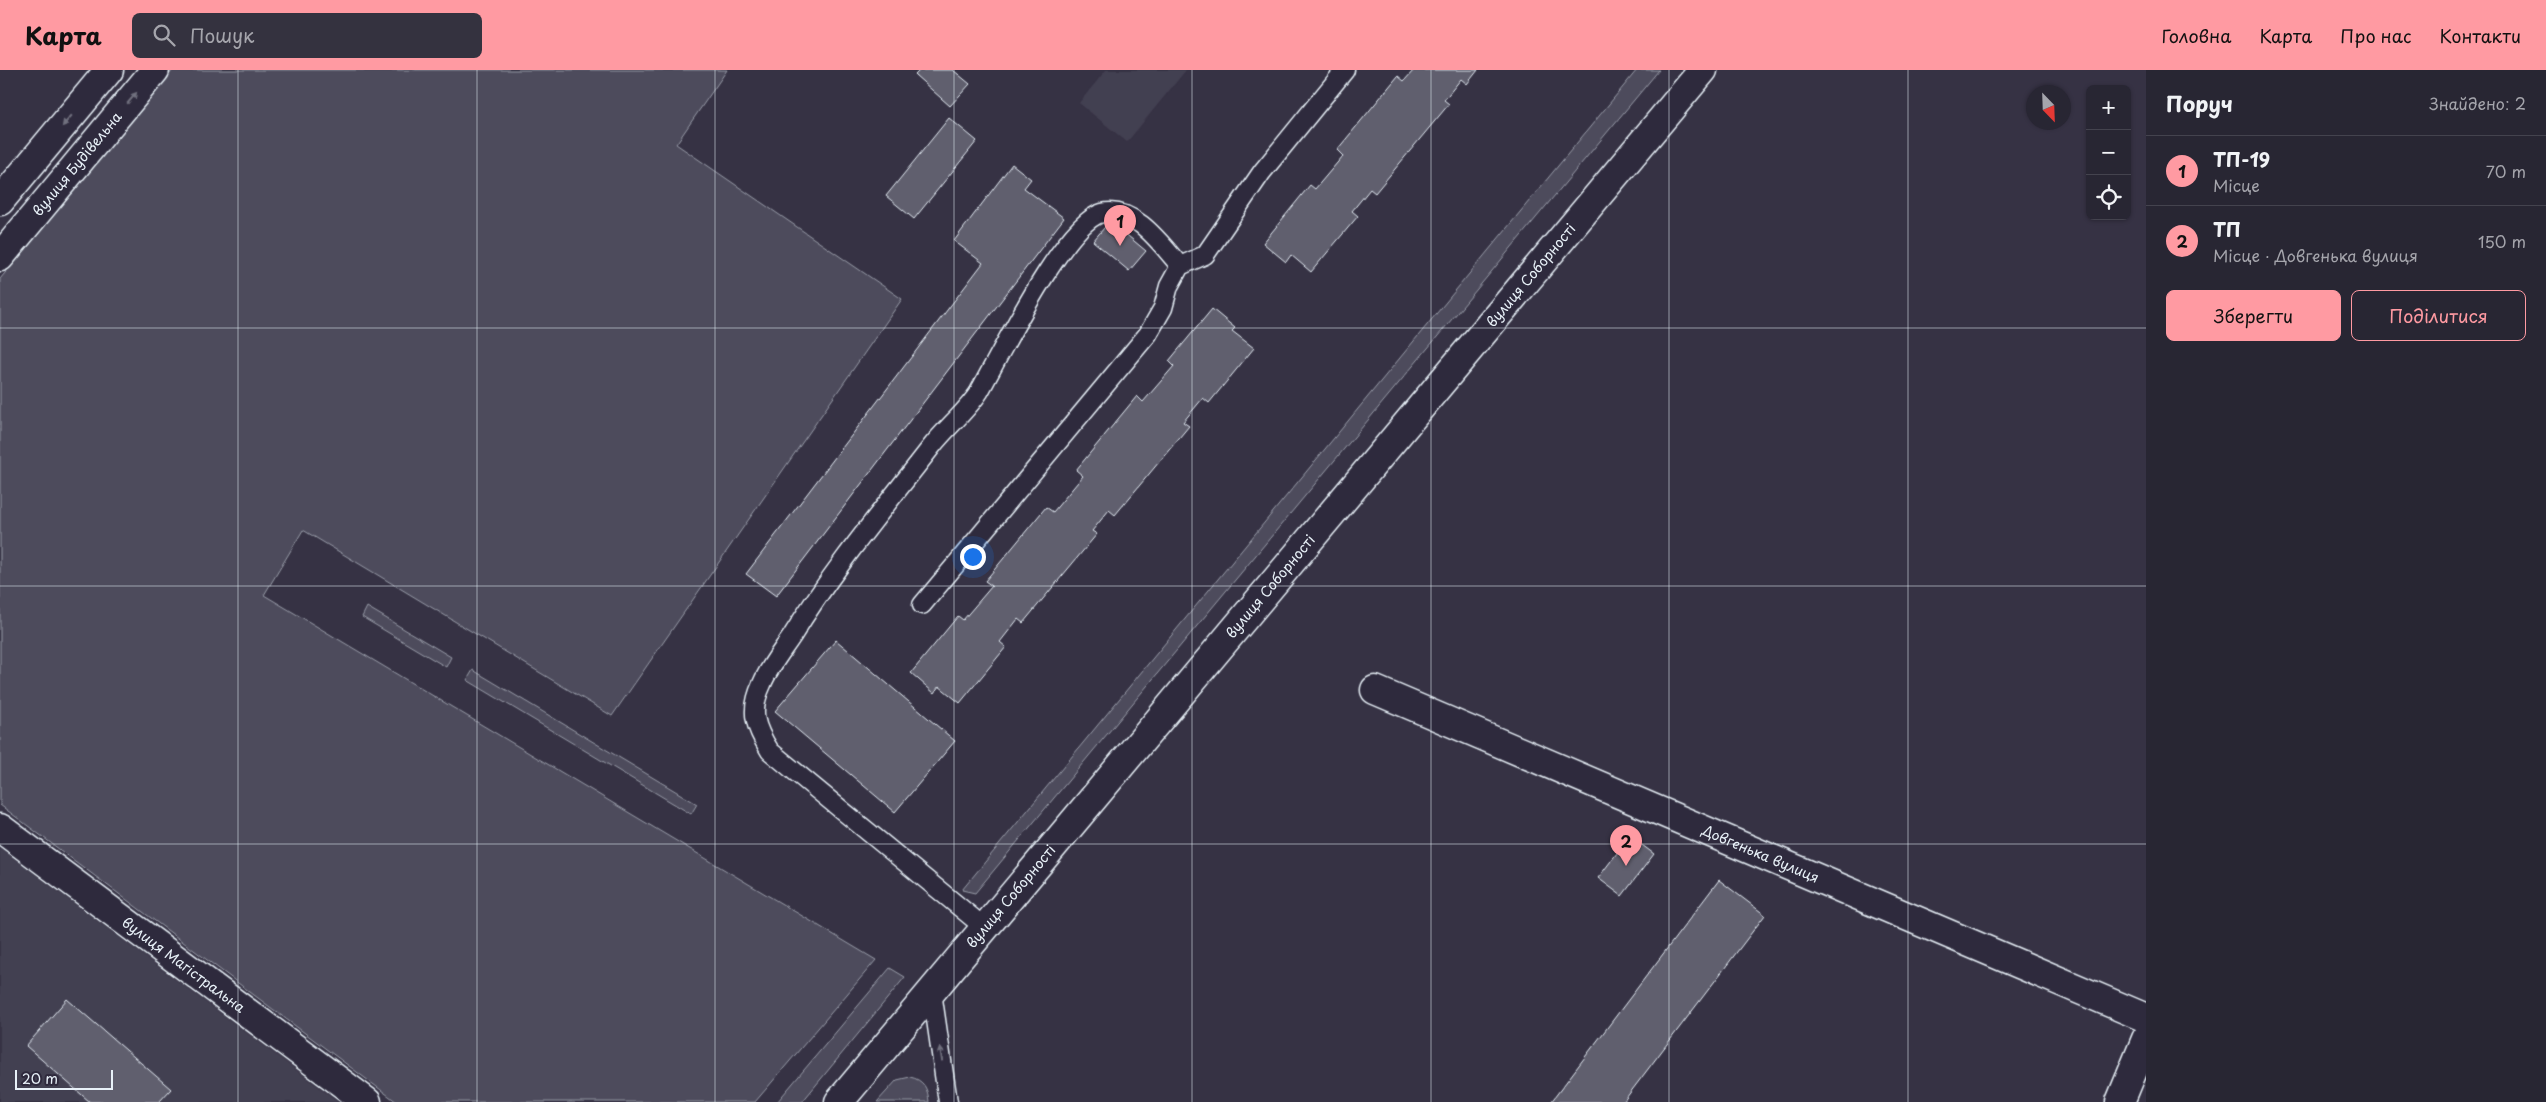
<!DOCTYPE html>
<html lang="uk">
<meta charset="utf-8">
<style>
body{margin:0;font-family:"Playpen Sans",sans-serif;background:#34323f;color:#f1f3f6}
.controls{position:absolute;right:15px;top:15px;display:grid;overflow:hidden;border-radius:8px;box-shadow:0 1px 4px #0004}
.controls button{width:45px;height:45px;display:grid;place-items:center;padding:0;border:0;border-bottom:1px solid #44434e;background:#282633;color:#f1f3f6;font:25px sans-serif}
.compass{position:absolute;left:2026px;top:15px;width:45px;height:45px;border-radius:50%;background:#282633;box-shadow:0 1px 4px #0004;rotate:157deg}
.scale{position:absolute;left:15px;bottom:12px;width:98px;box-sizing:border-box;padding-left:5px;border:2px solid #e8f1f8;border-top:0;font-size:14px;line-height:18px;white-space:nowrap;color:#e8f1f8;-webkit-text-stroke:4px #2f2a3d;paint-order:stroke}
.you{position:absolute;left:972px;top:486px;width:18px;height:18px;margin:-12px;border:4px solid #fff;border-radius:50%;background:#1a73e8;box-shadow:0 0 0 8px #1a73e833}
.badge{display:grid;place-items:center;width:32px;height:32px;border-radius:50%;background:#ff9aa2;color:#111;font-size:16px;font-weight:700}
.pin{position:absolute;translate:-50% -41px;filter:drop-shadow(0 1px 2px #0008)}
.pin::after{content:'';position:absolute;top:26px;width:18px;height:15px;background:inherit;clip-path:polygon(0 0,100% 0,50% 100%)}
.list{margin:0;padding:0;list-style:none}
h2{display:flex;justify-content:space-between;align-items:center;height:65px;margin:0;padding:0 20px;font-size:21px}
h2 small{font-size:16px;font-weight:400;color:#a5a5ac}
.list li{display:grid;grid-template-columns:32px 1fr auto;gap:15px;align-items:center;box-sizing:border-box;height:70px;padding:0 20px;border-top:1px solid #44434e}
.list b{display:block;font-size:19px;white-space:nowrap}
.list p{margin:0;font-size:16px;white-space:nowrap;color:#a5a5ac}
.list em{font-size:16px;font-style:normal;color:#a5a5ac}
.actions{display:flex;gap:10px;padding:15px 20px}
.actions a{flex:1;padding:11px 0;border:1px solid #ff9aa2;border-radius:8px;text-align:center;font-size:18px;color:#ff9aa2}
.actions .main{background:#ff9aa2;color:#111}
.icon{flex:none;width:28px;height:28px;fill:none;stroke:currentColor;stroke-width:2;stroke-linecap:round;stroke-linejoin:round}
.map{position:relative;flex:none;width:2146px;height:1032px;overflow:hidden}
header{display:flex;align-items:center;gap:30px;box-sizing:border-box;height:70px;padding:0 25px;background:#ff9aa2;color:#111}
header strong{font-size:24px}
nav{display:flex;gap:28px;margin-inline-start:auto;font-size:18px}
.search{width:350px;height:45px;background:#34323f;display:flex;align-items:center;gap:12px;box-sizing:border-box;padding:0 18px;border-radius:8px;color:#a5a5ac;font-size:19px}
main{display:flex}
aside{flex:1;background:#282633}
.map>svg:first-child{display:block}
</style>
<header>
<strong>Карта</strong>
<div class="search"><svg class="icon" aria-label="search" viewBox="0 0 24 24"><circle cx="10" cy="10" r="6"/><path d="M15 15l6 6"/></svg>Пошук</div>
<nav><a>Головна</a><a>Карта</a><a>Про нас</a><a>Контакти</a></nav>
</header>
<main>
<div class="map">
<svg width="2146" height="1032" viewBox="0 0 2146 1032">
<rect width="100%" height="100%" fill="#363244"/>
<filter id="ink" filterUnits="userSpaceOnUse"><feTurbulence type="fractalNoise" baseFrequency=".02" numOctaves="2"/><feDisplacementMap in="SourceGraphic" scale="10" xChannelSelector="R" yChannelSelector="G"/><feConvolveMatrix kernelMatrix="1 2 1 2 8 2 1 2 1" color-interpolation-filters="sRGB"/></filter>
<g filter="url(#ink)">
<path fill="#433f51" d="M 1106,0 L 1186,0 L 1127,72 L 1079,33 Z
M 0,778 L 339,1032 L 0,1032 Z"/>
<path fill="#4d4b5c" stroke="#9a9eaa" d="M 173,0 L 727,0 L 676,74 L 902,229 L 612,646 L 303,460 L 264,525 L 876,890 L 755,1032 L 397,1032 L 0,735 L 0,209 Z
M 1637,0 L 1659,0 L 975,823 L 962,820 Z
M 367,537 L 451,587 L 446,597 L 362,547 Z
M 473,600 L 697,734 L 691,744 L 467,610 Z
M 890,898 L 905,907 L 802,1032 L 777,1032 Z
M 910,1007 C 924,1010 928,1019 929,1032 L 877,1032 L 897,1010 Z"/>
<path fill="#605e6e" stroke="#e8f1f8" d="M 920,0 L 953,0 L 970,14 L 950,36 L 915,5 Z
M 1414,0 L 1478,0 L 1467,14 L 1461,9 L 1444,30 L 1449,34 L 1375,123 L 1370,119 L 1352,141 L 1358,146 L 1311,202 L 1291,185 L 1286,192 L 1263,173 L 1310,115 L 1315,119 L 1343,86 L 1337,80 L 1398,6 L 1404,11 Z
M 949,48 L 977,71 L 914,149 L 886,126 Z
M 1012,94 L 1031,109 L 1024,118 L 1064,148 L 776,526 L 746,504 L 983,193 L 954,171 Z
M 1110,151 L 1146,181 L 1129,201 L 1093,171 Z
M 1212,239 L 1235,258 L 1232,261 L 1254,278 L 1209,333 L 1203,328 L 1183,352 L 1189,356 L 1115,445 L 1109,440 L 1092,461 L 1097,464 L 1023,553 L 1018,549 L 1000,572 L 1006,577 L 960,633 L 939,616 L 934,623 L 911,603 L 958,546 L 963,550 L 992,516 L 985,511 L 1046,437 L 1053,442 L 1083,406 L 1076,400 L 1137,326 L 1143,332 L 1174,296 L 1169,291 Z
M 836,570 L 955,671 L 895,742 L 775,641 Z
M 1630,766 L 1654,784 L 1622,826 L 1598,808 Z
M 1719,810 L 1765,845 L 1623,1032 L 1551,1032 Z
M 67,929 L 171,1019 L 159,1032 L 90,1032 L 26,976 Z"/>
<g fill="none" stroke-linecap="round" stroke-linejoin="round">
<defs>
<path id="lane" d="M 922,535 L 1148,264 L 1163,238 L 1169,216 L 1180,196 L 1205,185 L 1262,102 L 1345,0
M 985,858 L 770,681 C 755,657 749,641 762,614 C 769,597 782,581 792,566 C 833,499 884,438 932,376 C 946,358 967,341 979,322 C 1000,285 1065,152 1102,143 C 1134,135 1162,175 1180,196
M 932,922 L 948,1032"/>
<g id="street">
<path d="M 0,131 L 109,0"/>
<path id="s1" d="M 0,187 L 155,0"/>
<path id="s2" d="M 1375,620 L 2146,948"/>
<path id="s3" d="M 0,758 L 367,1032"/>
<path d="M 2120,1032 L 2146,969"/>
</g>
<g id="primary">
<path id="s4" d="M 839,1032 L 1703,0"/>
</g>
</defs>
<use href="#lane" stroke="#e8f1f8" stroke-width="21"/>
<use href="#street" stroke="#e8f1f8" stroke-width="31"/>
<use href="#primary" stroke="#e8f1f8" stroke-width="31"/>
<use href="#lane" stroke="#2f2a3d" stroke-width="18"/>
<use href="#street" stroke="#2f2a3d" stroke-width="28"/>
<use href="#primary" stroke="#2f2a3d" stroke-width="28"/>
</g>
<defs><path id="oneway-solid" d="M-6-.8H1V-3.2L6.5 0L1 3.2V.8H-6Z" transform="scale(1.25)"/></defs>
<g fill="#70707e">
<use href="#oneway-solid" transform="translate(132 28) rotate(-50)"/>
<use href="#oneway-solid" transform="translate(67 51) rotate(130)"/>
<use href="#oneway-solid" transform="translate(941 984) rotate(-99)"/>
</g>
</g>
<path fill="none" stroke="#e8f1f8" stroke-width="1" stroke-opacity="0.55" d="M 238,0 L 238,1032M 477,0 L 477,1032M 715,0 L 715,1032M 954,0 L 954,1032M 1192,0 L 1192,1032M 1431,0 L 1431,1032M 1669,0 L 1669,1032M 1908,0 L 1908,1032M 0,258 L 2146,258M 0,516 L 2146,516M 0,774 L 2146,774"/>
<g text-anchor="middle" stroke-width="4" stroke-linejoin="round" paint-order="stroke">
<g font-size="14" fill="#e8f1f8" stroke="#2f2a3d">
<text dy="5" stroke="none"><textPath href="#s1" startOffset="121">вулиця Будівельна</textPath></text>
<text dy="5" stroke="none"><textPath href="#s4" startOffset="1078">вулиця Соборності</textPath></text>
<text dy="5" stroke="none"><textPath href="#s4" startOffset="672">вулиця Соборності</textPath></text>
<text dy="5" stroke="none"><textPath href="#s2" startOffset="419">Довгенька вулиця</textPath></text>
<text dy="5" stroke="none"><textPath href="#s4" startOffset="268">вулиця Соборності</textPath></text>
<text dy="5" stroke="none"><textPath href="#s3" startOffset="229">вулиця Магістральна</textPath></text>
</g>
</g>
</svg>
<div class="controls">
<button>+</button>
<button>−</button>
<button><svg class="icon" aria-label="locate" viewBox="0 0 24 24"><circle cx="12" cy="12" r="6"/><path d="M12 2v4M12 18v4M2 12h4M18 12h4"/></svg></button>
</div>
<svg class="compass" viewBox="-18 -18 36 36"><path d="M0-13l5 13h-10z" fill="#e53935"/><path d="M0 13l5-13h-10z" fill="#a5a5ac"/></svg>
<div class="scale">20 m</div>
<div class="you"></div>
<div class="pin badge" style="left:1120px;top:176px">1</div>
<div class="pin badge" style="left:1626px;top:796px">2</div>
</div>
<aside>
<h2>Поруч<small>Знайдено: 2</small></h2>
<ul class="list">
<li><span class="badge">1</span><div><b>ТП-19</b><p>Місце</p></div><em>70 m</em></li>
<li><span class="badge">2</span><div><b>ТП</b><p>Місце · Довгенька вулиця</p></div><em>150 m</em></li>
</ul>
<div class="actions"><a class="main">Зберегти</a><a>Поділитися</a></div>
</aside>
</main>
